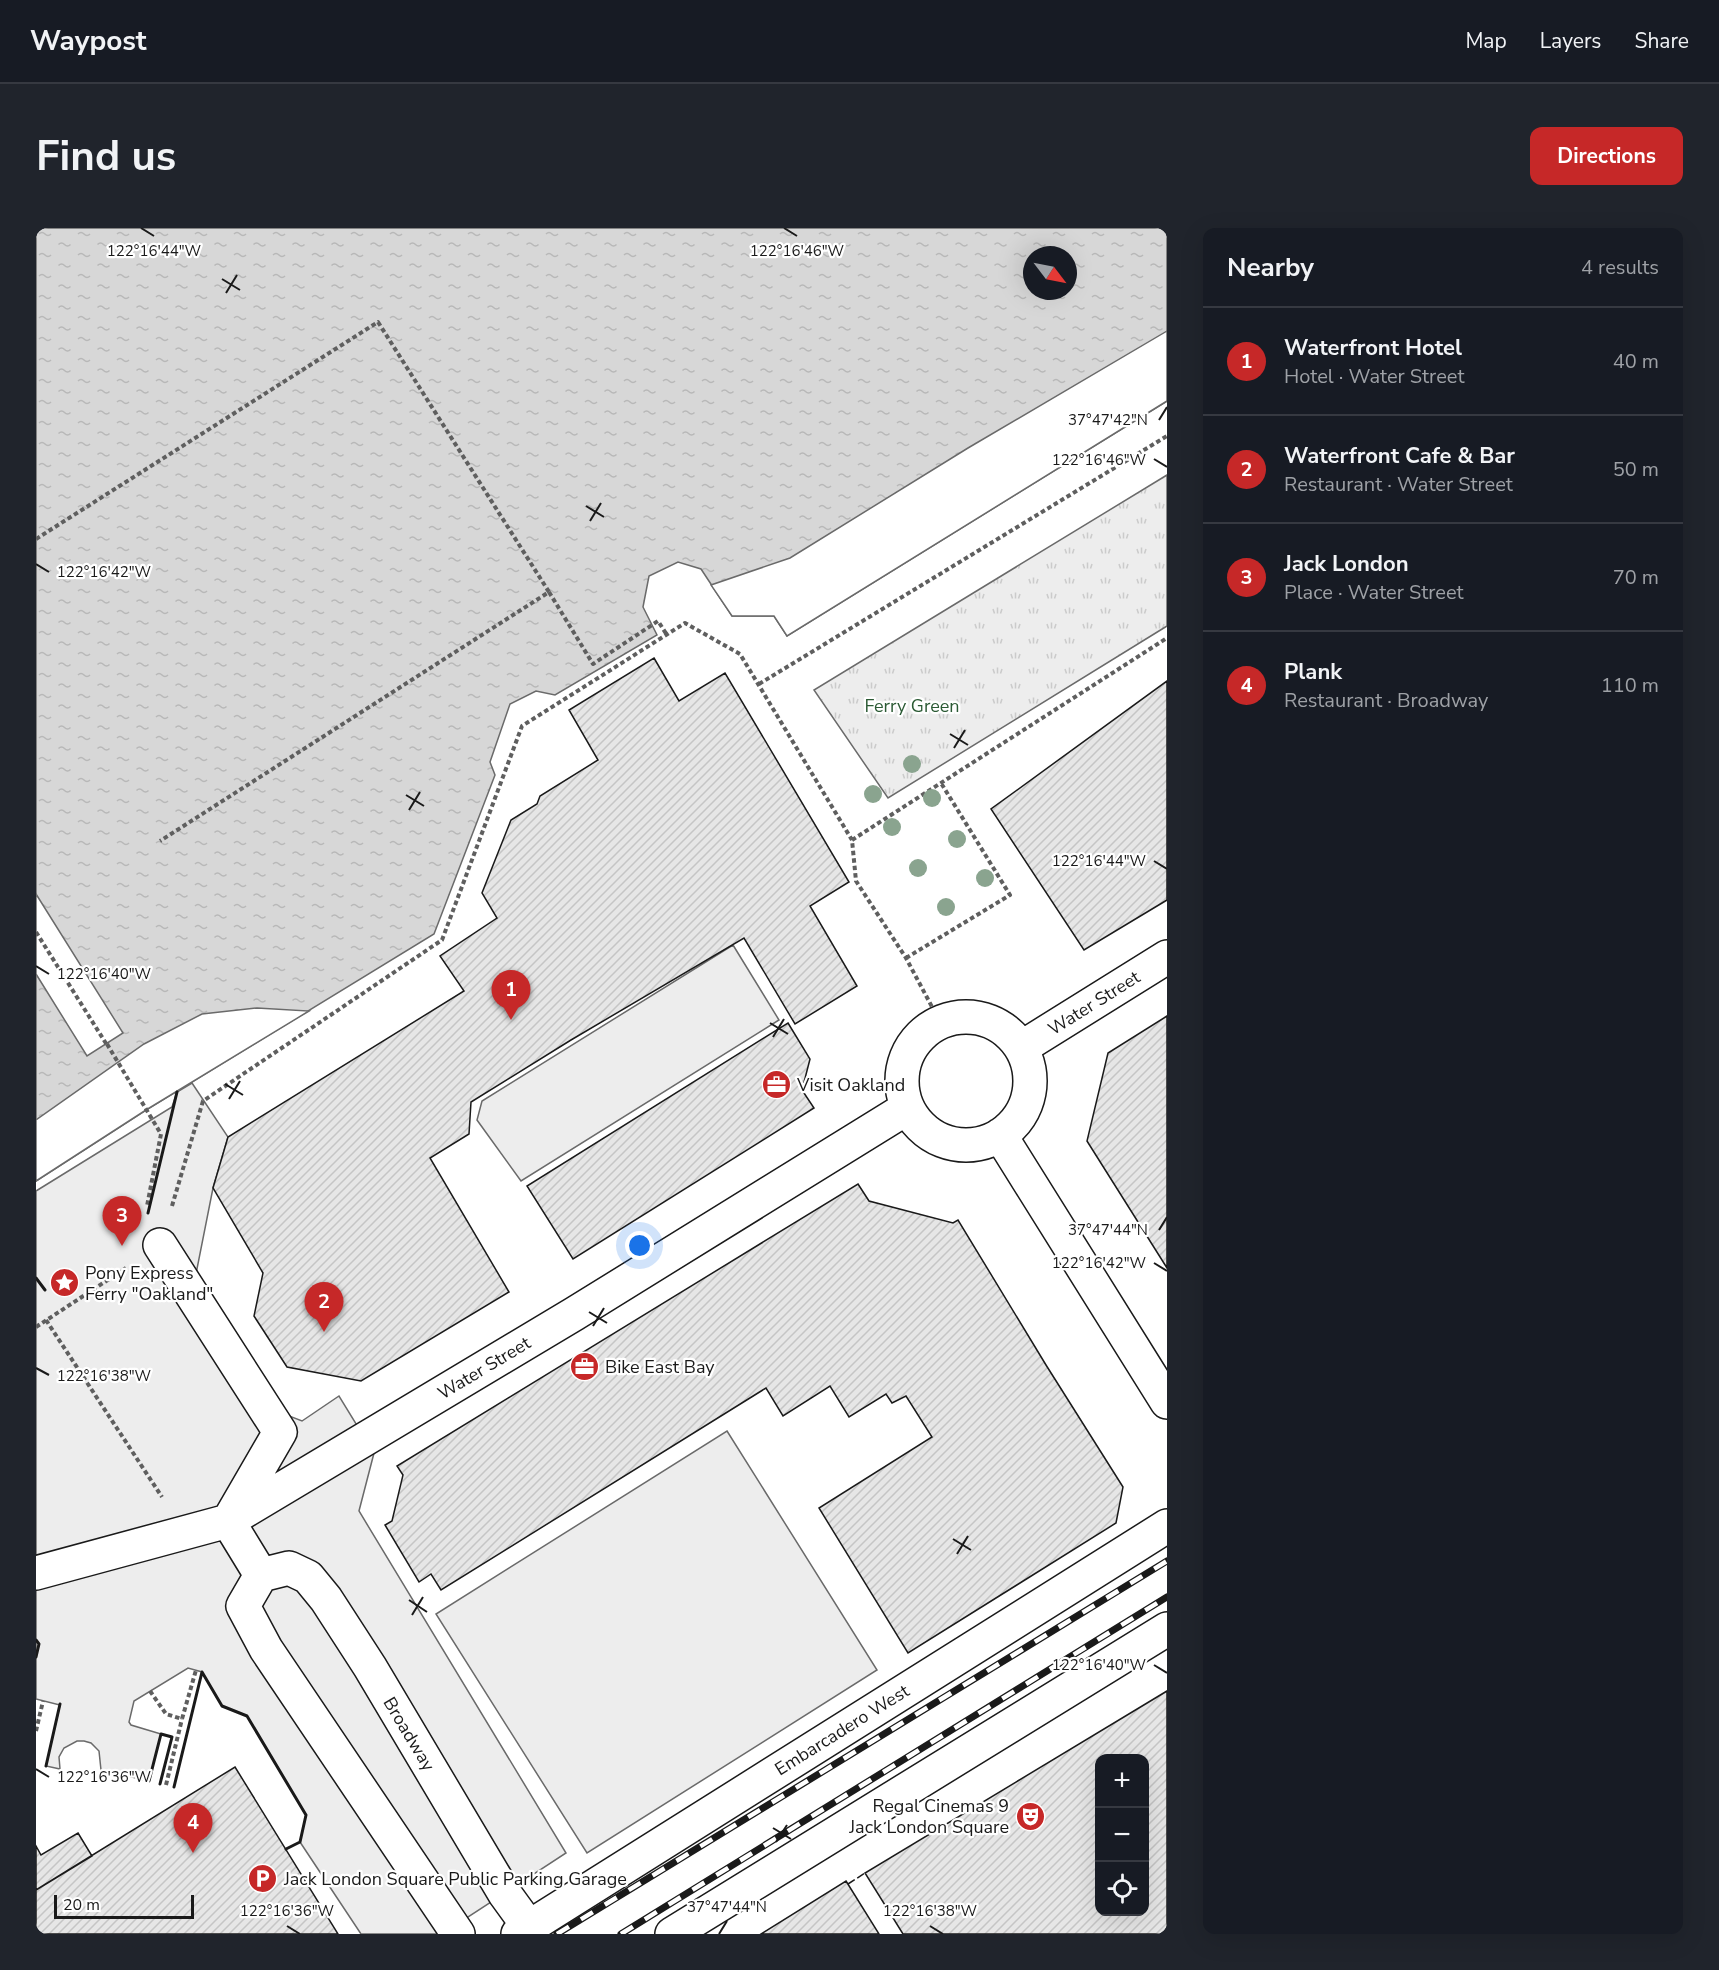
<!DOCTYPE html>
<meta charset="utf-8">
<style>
body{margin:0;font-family:"Nunito Sans",sans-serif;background:#20242c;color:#f1f3f6}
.controls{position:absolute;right:18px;bottom:18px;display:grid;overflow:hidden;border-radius:12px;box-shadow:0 6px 24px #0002}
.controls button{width:54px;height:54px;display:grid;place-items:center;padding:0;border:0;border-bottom:2px solid #363941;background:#171b24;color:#f1f3f6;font:30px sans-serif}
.compass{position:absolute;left:987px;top:18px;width:54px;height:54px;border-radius:50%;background:#171b24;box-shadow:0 6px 24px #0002;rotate:122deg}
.scale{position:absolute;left:18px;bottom:15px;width:140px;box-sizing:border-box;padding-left:6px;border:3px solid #1a1a1a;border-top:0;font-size:16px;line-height:21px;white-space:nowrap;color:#1a1a1a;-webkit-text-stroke:4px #fff;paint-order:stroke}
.you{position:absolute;left:604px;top:1018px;width:21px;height:21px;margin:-15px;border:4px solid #fff;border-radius:50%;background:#1a73e8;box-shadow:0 0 0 9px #1a73e833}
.badge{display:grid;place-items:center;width:39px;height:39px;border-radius:50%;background:#c62828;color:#fff;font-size:20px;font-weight:700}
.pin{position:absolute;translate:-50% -50px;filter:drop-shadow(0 2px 3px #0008)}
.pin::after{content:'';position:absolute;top:32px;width:21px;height:18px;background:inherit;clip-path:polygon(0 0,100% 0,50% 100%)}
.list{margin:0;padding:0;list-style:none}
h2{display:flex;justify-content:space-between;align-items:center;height:78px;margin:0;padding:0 24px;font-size:26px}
h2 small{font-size:20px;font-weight:400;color:#9ea1a6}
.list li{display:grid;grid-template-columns:39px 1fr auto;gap:18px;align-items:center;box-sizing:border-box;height:108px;padding:0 24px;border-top:2px solid #363941}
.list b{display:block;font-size:22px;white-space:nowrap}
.list p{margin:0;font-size:20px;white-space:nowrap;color:#9ea1a6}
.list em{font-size:20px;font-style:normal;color:#9ea1a6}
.icon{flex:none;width:33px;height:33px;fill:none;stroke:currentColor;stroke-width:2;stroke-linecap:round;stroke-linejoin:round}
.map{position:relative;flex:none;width:1131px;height:1706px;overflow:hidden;border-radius:12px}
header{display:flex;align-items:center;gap:36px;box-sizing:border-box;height:84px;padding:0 30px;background:#171b24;border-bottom:2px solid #363941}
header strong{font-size:28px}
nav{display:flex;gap:33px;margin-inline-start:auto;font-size:21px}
.intro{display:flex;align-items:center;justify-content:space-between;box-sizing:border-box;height:144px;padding:0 36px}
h1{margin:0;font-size:42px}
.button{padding:15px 27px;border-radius:12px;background:#c62828;color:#fff;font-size:21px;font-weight:700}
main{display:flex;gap:36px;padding:0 36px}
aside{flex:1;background:#171b24;border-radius:12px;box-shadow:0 6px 24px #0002}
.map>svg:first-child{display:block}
</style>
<header>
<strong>Waypost</strong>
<nav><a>Map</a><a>Layers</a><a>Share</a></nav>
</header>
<div class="intro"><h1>Find us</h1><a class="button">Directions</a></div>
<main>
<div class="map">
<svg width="1131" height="1706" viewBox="0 0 1131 1706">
<defs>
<pattern id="park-tufts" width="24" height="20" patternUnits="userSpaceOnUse" patternTransform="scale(1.5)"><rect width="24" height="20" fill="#ededed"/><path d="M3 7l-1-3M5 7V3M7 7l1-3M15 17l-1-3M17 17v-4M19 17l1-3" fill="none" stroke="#cbcbcb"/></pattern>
<pattern id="water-ripples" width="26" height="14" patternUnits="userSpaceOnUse" patternTransform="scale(1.5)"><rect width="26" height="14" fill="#d7d7d7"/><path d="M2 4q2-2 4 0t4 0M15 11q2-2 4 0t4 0" fill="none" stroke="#b8b8b8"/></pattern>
<pattern id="building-hatch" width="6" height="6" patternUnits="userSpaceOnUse" patternTransform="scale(1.5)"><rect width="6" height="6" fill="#e6e6e6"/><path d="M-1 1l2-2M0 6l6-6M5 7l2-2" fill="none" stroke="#c5c5c5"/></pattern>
</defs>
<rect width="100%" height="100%" fill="#fff"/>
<path fill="#ededed" stroke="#6a6a6a" stroke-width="1.5" d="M 697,717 L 743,792 L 485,953 L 441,892 L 446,873 Z
M 156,855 L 192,909 L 177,960 L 158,1056 L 240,1183 L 266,1193 L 303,1168 L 338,1225 L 323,1283 L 530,1625 L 406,1706 L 325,1706 L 264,1614 L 270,1587 L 211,1488 L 186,1478 L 166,1444 L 152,1440 L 98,1473 L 93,1494 L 95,1497 L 125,1506 L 113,1553 L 65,1542 L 63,1523 L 55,1515 L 48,1513 L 41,1513 L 28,1520 L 23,1529 L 24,1541 L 10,1538 L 24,1477 L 0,1471 L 0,963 L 136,879 L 141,864 Z
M 691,1203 L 841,1442 L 551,1625 L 400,1386 Z"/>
<path fill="url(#park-tufts)" stroke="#6a6a6a" stroke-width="1.5" d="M 1131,247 L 1131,398 L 852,570 L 778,462 Z"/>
<path fill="url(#water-ripples)" stroke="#6a6a6a" stroke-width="1.5" fill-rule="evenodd" d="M 0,0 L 1131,0 L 1131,173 L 751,408 L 738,388 L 696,388 L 665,341 L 642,334 L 613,348 L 607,379 L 621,407 L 519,467 L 500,463 L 474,476 L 454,534 L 459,547 L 398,706 L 110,882 L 0,953 ZM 996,27 L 1032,27 L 1032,63 L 996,63 Z"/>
<path fill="#fff" stroke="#6a6a6a" stroke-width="1.5" d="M 1131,103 L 1131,173 L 751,408 L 738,388 L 696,388 L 675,357 L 754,330 L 932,220 Z
M 0,666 L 87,805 L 51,828 L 0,746 Z
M 221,780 L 273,783 L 110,882 L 0,953 L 0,892 L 108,816 L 166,786 Z"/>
<path fill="url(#building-hatch)" stroke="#1a1a1a" stroke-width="1.5" fill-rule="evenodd" d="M 618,430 L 643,473 L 689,445 L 813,654 L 774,678 L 821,758 L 759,796 L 708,710 L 535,812 L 435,874 L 433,906 L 394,930 L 473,1064 L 325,1153 L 251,1139 L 218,1088 L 227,1045 L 177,960 L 192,909 L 428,763 L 404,728 L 461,690 L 446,665 L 475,592 L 501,576 L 504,568 L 562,532 L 533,482 Z
M 1131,453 L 1131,672 L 1048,722 L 955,581 Z
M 1131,788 L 1131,1040 L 1051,913 L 1072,825 Z
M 752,795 L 774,831 L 766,862 L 778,880 L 537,1031 L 491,958 Z
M 822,956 L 833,973 L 917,995 L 922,992 L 1010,1137 L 1087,1259 L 1080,1295 L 872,1425 L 783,1280 L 896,1209 L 870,1168 L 856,1175 L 850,1166 L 813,1189 L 794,1158 L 747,1188 L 730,1160 L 405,1362 L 395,1346 L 383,1354 L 349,1297 L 356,1293 L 367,1247 L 361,1238 Z
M 1131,1463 L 1131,1706 L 867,1706 L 829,1645 ZM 1064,1530 L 1108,1530 L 1108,1684 L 1064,1684 Z
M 199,1539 L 302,1706 L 0,1706 L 0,1662 Z
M 42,1605 L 56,1628 L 0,1662 L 0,1618 L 5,1627 Z
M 810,1653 L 843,1706 L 725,1706 Z"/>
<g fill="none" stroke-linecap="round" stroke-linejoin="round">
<defs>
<path id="street" d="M866 853a64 64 0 1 1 128 0a64 64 0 1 1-128 0Z
M 985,820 L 1131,729
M 964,907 L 1131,1174
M 124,1017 L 244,1204 L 193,1292
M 192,1293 L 225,1347
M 0,1345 L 192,1293 L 538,1086 L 871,880
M 422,1706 L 230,1421 L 207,1378 L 225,1347 L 253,1340 L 272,1349 L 290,1371 L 334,1439 L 469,1666 L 493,1699"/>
<path id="secondary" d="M 482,1706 L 1131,1298
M 636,1706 L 1131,1401"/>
</defs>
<use href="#street" stroke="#1a1a1a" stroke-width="36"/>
<use href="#secondary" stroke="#1a1a1a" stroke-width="36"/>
<path stroke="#5f5f5f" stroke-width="4" stroke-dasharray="4.5 3" stroke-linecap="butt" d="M 0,311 L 342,94 L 513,364 L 124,613
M 513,364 L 557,436 L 622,393 L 631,407
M 723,456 L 1131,208
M 816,612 L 1131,410
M 0,704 L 71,817
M 870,730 L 974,667 L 905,555
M 71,816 L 125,906 L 111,978
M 136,978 L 167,873 L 406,712 L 486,498 L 649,395 L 704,426 L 816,612 L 820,653 L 870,730 L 904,794
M 10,1092 L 126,1269
M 0,1099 L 90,1040
M 114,1463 L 130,1486 L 146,1491 L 160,1442
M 0,1503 L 7,1473
M 130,1557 L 146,1491"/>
<use href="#street" stroke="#fff" stroke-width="33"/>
<use href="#secondary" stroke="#fff" stroke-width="33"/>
<defs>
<path id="rail" d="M 521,1706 L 1131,1333
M 585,1706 L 1131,1369"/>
</defs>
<use href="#rail" stroke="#1a1a1a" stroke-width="7"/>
<use href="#rail" stroke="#fff" stroke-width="4.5" stroke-dasharray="14" stroke-linecap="butt"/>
<path stroke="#1a1a1a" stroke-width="1.5" stroke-dasharray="8 3" stroke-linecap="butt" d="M 812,1656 L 829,1645"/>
<path stroke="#1a1a1a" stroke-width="3" d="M 112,985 L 141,864
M 0,1050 L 9,1062
M 0,1412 L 3,1416 L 0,1429
M 10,1538 L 24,1476
M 113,1553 L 125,1506 L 136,1509 L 124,1556
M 138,1559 L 166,1444 L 186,1478 L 211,1488 L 270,1587 L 264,1614 L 250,1621"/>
</g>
<g fill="#8aa48f">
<circle cx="876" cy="536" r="9"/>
<circle cx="837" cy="566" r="9"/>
<circle cx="896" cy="570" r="9"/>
<circle cx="856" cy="599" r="9"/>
<circle cx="921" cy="611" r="9"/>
<circle cx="882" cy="640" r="9"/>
<circle cx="949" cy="650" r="9"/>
<circle cx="910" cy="679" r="9"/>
</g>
<path fill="none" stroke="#1a1a1a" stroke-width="2" d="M 105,0 L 118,8M 748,0 L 761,8M 186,51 L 204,62M 190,65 L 201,47M 1123,192 L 1131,179M 1118,231 L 1131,239M 550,278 L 568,289M 554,293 L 565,275M 0,336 L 13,344M 914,506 L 932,517M 918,520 L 929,502M 370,567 L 388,578M 373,582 L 384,564M 1118,633 L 1131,641M 0,738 L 13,746M 734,795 L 752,806M 737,809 L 748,791M 189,856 L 207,867M 193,871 L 204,853M 1123,1002 L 1131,989M 1118,1035 L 1131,1043M 553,1084 L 571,1095M 557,1098 L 568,1080M 0,1140 L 13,1147M 917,1311 L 935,1322M 921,1326 L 932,1308M 373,1372 L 391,1384M 376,1387 L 387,1369M 1118,1437 L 1131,1445M 0,1541 L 13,1549M 737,1600 L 755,1611M 740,1614 L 751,1597M 251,1698 L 264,1706M 894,1698 L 907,1706M 683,1706 L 691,1693"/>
<defs>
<symbol id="office-disc" viewBox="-11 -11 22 22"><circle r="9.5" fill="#c62828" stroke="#fff"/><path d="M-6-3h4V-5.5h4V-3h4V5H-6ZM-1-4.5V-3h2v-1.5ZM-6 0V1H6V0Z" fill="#fff"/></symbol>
<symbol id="sight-disc" viewBox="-11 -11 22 22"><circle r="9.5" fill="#c62828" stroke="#fff"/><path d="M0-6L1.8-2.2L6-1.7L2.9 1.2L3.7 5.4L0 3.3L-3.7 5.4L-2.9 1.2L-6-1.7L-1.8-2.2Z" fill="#fff"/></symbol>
<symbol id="theatre-disc" viewBox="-11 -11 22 22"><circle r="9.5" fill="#c62828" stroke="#fff"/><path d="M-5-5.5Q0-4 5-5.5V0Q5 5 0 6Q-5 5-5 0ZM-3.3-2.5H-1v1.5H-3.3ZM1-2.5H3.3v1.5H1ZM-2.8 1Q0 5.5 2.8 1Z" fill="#fff"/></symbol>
<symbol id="parking-disc" viewBox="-11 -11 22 22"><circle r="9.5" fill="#c62828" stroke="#fff"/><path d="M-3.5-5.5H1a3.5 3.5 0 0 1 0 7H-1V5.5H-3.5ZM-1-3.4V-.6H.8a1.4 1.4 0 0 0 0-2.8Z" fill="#fff"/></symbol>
</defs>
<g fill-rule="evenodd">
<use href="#office-disc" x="724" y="840" width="33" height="33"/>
<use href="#sight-disc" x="12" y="1038" width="33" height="33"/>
<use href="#office-disc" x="532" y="1122" width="33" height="33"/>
<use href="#theatre-disc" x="978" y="1572" width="33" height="33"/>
<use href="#parking-disc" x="210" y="1634" width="33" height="33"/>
</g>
<g text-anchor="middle" stroke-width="4.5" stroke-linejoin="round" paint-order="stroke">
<g font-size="18" fill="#2b5a34" stroke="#fff">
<text x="876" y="484">Ferry Green</text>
</g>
<g font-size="18" fill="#1a1a1a" stroke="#fff">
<text transform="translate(1058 775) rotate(-32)" y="6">Water Street</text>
<text transform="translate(448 1140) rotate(-31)" y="6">Water Street</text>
<text transform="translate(806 1502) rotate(-32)" y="6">Embarcadero West</text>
<text transform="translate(373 1506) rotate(59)" y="6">Broadway</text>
</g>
<g font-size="18" fill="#1a1a1a" stroke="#fff" text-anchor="start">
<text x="761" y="863">Visit Oakland</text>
<text x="49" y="1051">Pony Express<tspan x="49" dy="21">Ferry "Oakland"</tspan></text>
<text x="569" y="1145">Bike East Bay</text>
<text x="973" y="1584" text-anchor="end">Regal Cinemas 9<tspan x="973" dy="21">Jack London Square</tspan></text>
<text x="248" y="1657">Jack London Square Public Parking Garage</text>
</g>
</g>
<g font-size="15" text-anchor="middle" fill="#1a1a1a" stroke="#fff" stroke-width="4.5" stroke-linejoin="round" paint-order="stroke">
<text x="118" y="28">122°16'44"W</text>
<text x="761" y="28">122°16'46"W</text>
<text x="1072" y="197">37°47'42"N</text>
<text x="1063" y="237">122°16'46"W</text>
<text x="68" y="349">122°16'42"W</text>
<text x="1063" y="638">122°16'44"W</text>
<text x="68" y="751">122°16'40"W</text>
<text x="1072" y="1007">37°47'44"N</text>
<text x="1063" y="1040">122°16'42"W</text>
<text x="68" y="1153">122°16'38"W</text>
<text x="1063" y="1442">122°16'40"W</text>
<text x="68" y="1554">122°16'36"W</text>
<text x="691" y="1684">37°47'44"N</text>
<text x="251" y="1688">122°16'36"W</text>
<text x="894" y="1688">122°16'38"W</text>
</g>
</svg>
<div class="controls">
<button>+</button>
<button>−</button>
<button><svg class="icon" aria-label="locate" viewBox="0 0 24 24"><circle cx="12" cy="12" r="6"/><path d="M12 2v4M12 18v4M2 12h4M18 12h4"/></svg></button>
</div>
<svg class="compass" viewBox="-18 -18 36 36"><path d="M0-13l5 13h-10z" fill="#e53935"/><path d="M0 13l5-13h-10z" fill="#9ea1a6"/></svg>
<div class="scale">20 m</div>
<div class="you"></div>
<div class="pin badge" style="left:475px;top:792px">1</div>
<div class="pin badge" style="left:288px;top:1104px">2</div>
<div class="pin badge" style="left:86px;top:1018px">3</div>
<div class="pin badge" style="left:157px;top:1625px">4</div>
</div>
<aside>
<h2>Nearby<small>4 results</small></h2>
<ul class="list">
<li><span class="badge">1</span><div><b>Waterfront Hotel</b><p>Hotel · Water Street</p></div><em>40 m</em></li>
<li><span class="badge">2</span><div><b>Waterfront Cafe &amp; Bar</b><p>Restaurant · Water Street</p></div><em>50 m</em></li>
<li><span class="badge">3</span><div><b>Jack London</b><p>Place · Water Street</p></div><em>70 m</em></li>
<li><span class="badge">4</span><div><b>Plank</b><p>Restaurant · Broadway</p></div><em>110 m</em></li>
</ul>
</aside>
</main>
